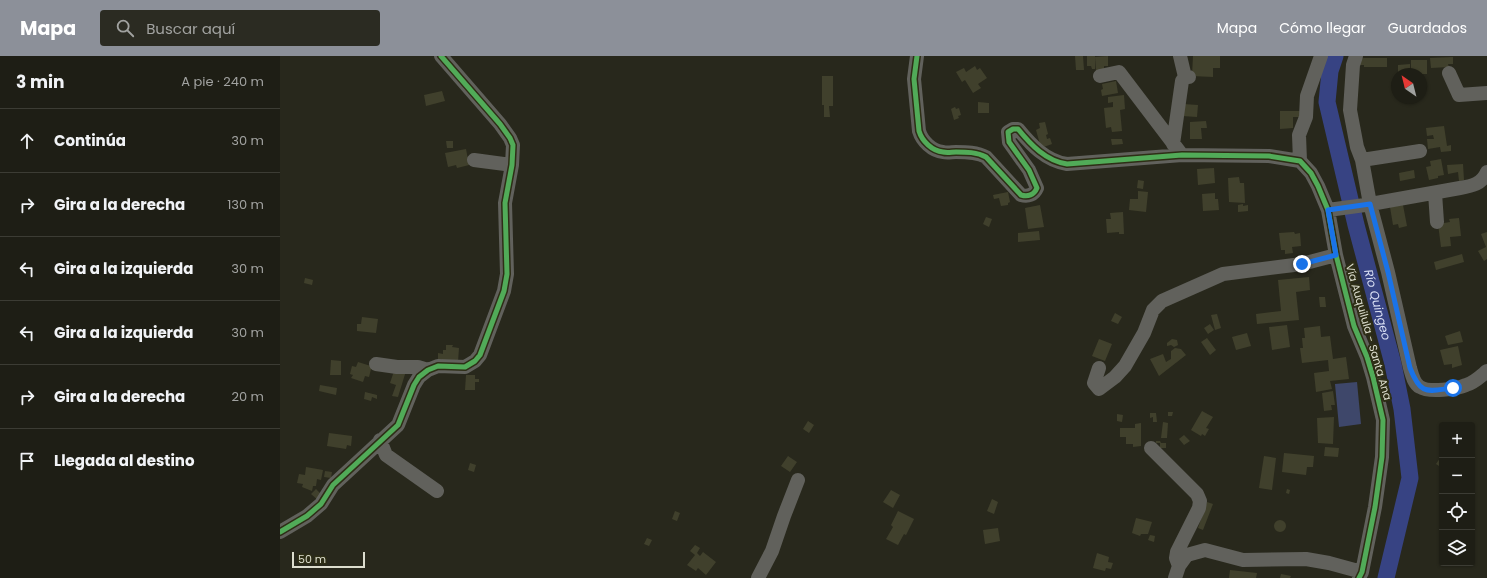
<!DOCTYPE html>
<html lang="es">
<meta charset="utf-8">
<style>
body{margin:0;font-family:Poppins,sans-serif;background:#2b2b22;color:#f1f3f6}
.controls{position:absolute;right:12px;bottom:12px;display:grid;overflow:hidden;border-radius:4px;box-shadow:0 1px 3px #0004}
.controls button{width:36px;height:36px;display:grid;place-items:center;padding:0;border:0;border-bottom:1px solid #3c3c34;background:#1e1e15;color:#f1f3f6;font:20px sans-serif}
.compass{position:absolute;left:1111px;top:12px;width:36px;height:36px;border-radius:50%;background:#1e1e15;box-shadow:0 1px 3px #0004;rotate:325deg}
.scale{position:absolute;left:12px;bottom:10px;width:73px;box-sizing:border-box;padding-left:4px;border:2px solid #dcddce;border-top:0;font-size:11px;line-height:14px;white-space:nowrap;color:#dcddce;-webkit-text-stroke:3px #2e2e16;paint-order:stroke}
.stop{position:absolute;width:12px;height:12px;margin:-9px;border:3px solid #1a73e8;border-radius:50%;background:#fff}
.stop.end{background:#1a73e8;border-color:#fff;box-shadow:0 1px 4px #0008}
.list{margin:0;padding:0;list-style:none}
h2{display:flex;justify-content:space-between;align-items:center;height:52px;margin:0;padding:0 16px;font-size:17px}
h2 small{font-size:13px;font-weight:400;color:#a1a2a0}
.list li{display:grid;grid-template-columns:26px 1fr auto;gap:12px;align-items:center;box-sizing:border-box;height:64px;padding:0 16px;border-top:1px solid #3c3c34}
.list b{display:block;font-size:15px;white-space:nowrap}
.list em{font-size:13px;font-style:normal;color:#a1a2a0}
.icon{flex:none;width:22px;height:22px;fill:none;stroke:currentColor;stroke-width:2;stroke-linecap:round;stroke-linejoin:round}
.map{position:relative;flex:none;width:1207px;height:522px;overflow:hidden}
header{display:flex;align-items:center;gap:24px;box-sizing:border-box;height:56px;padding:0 20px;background:#8c9099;color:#fff}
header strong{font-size:19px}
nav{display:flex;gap:22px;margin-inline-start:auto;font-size:14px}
.search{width:280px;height:36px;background:#2b2b22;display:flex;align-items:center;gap:10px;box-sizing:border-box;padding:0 14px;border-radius:4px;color:#a1a2a0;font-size:15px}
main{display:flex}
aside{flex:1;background:#1e1e15}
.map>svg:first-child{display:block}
</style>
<header>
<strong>Mapa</strong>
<div class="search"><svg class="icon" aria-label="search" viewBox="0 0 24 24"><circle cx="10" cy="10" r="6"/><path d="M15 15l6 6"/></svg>Buscar aquí</div>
<nav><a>Mapa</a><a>Cómo llegar</a><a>Guardados</a></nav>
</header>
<main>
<aside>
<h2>3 min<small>A pie · 240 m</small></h2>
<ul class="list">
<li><svg class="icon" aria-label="ahead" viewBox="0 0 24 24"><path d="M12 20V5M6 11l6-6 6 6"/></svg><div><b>Continúa</b></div><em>30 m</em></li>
<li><svg class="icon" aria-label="right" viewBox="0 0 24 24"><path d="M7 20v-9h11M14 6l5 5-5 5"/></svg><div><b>Gira a la derecha</b></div><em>130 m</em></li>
<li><svg class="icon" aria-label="left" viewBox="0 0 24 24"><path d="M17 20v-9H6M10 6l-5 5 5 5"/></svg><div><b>Gira a la izquierda</b></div><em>30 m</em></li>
<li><svg class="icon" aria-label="left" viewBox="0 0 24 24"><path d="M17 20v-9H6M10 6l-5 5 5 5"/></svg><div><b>Gira a la izquierda</b></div><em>30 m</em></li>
<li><svg class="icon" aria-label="right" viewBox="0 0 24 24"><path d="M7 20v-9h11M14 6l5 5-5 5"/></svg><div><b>Gira a la derecha</b></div><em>20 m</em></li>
<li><svg class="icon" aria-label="arrive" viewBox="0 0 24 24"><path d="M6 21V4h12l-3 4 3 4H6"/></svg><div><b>Llegada al destino</b></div></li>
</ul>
</aside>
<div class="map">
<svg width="1207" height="522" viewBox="0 0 1207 522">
<rect width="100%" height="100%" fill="#28281c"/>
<path fill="#3e476a" d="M 1077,326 L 1081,368 L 1059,371 L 1055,328 Z"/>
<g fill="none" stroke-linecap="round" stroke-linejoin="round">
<path stroke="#374383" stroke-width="17" id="s1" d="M 1055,0 L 1050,15 L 1047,46 L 1076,169 L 1113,308 L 1122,353 L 1130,422 L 1106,522"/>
</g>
<path fill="#40402c" d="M 795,0 L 803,0 L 804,14 L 796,14 Z
M 807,0 L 815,0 L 815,13 L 812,13 L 811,10 L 807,10 Z
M 828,0 L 828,10 L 824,10 L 824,15 L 816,15 L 815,1 Z
M 913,0 L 940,0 L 940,12 L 933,12 L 933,21 L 912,20 Z
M 1173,1 L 1173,8 L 1168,8 L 1169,11 L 1151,12 L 1150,2 Z
M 1084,2 L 1107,2 L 1107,11 L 1084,11 L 1084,9 L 1079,9 L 1079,3 Z
M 1131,4 L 1147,4 L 1147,18 L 1131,18 Z
M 1130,8 L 1130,18 L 1118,18 L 1118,9 Z
M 695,10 L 697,14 L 700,12 L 707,22 L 698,28 L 701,32 L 693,37 L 685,24 L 682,26 L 676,16 L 684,12 L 686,16 Z
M 542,20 L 553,20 L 553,50 L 549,50 L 550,61 L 544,61 L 544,49 L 542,49 Z
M 836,25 L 838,37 L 822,40 L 821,34 L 823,33 L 822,28 Z
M 162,35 L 165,45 L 146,50 L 144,39 Z
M 844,39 L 845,53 L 840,54 L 842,75 L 832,76 L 831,71 L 826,72 L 824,52 L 833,51 L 833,46 L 828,47 L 828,41 Z
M 698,46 L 709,47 L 709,57 L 698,57 Z
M 903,48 L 918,49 L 917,61 L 902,60 Z
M 675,51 L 676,53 L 679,52 L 681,59 L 678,60 L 679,62 L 674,64 L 671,53 Z
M 1000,55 L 1020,55 L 1020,61 L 1013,61 L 1013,72 L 1000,73 Z
M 926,65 L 927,72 L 921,72 L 922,83 L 910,83 L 910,66 Z
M 765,66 L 768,78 L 766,79 L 767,83 L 770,82 L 772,88 L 761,92 L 756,74 L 760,72 L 759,67 Z
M 1164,70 L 1167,90 L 1171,89 L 1171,95 L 1161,96 L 1160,91 L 1148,93 L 1147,83 L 1154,83 L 1153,79 L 1147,80 L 1146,72 Z
M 831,83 L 842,83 L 843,88 L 832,89 Z
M 166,85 L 173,85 L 173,92 L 167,92 Z
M 186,93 L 189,109 L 177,112 L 176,109 L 168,111 L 165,97 Z
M 1161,103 L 1164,119 L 1158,120 L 1158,122 L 1149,124 L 1146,111 L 1151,110 L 1150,105 Z
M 1183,108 L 1184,124 L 1179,125 L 1178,116 L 1168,118 L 1167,109 Z
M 934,112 L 935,127 L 918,129 L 917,113 Z
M 1134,114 L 1135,122 L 1120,125 L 1119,117 Z
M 959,121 L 960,127 L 964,127 L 965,147 L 949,146 L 948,122 Z
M 858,124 L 864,125 L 863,133 L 857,132 Z
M 858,135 L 868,136 L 866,156 L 849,154 L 850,143 L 858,143 Z
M 728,136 L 730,146 L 728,147 L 728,149 L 721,150 L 719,142 L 714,143 L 713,139 Z
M 935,137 L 935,143 L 938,143 L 939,154 L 923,155 L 922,138 Z
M 963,148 L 963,150 L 968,149 L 968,155 L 958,156 L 958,149 Z
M 760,149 L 764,171 L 748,173 L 745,152 Z
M 1123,149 L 1127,170 L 1119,172 L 1118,168 L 1113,169 L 1110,151 Z
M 843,156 L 844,178 L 839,178 L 839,176 L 827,177 L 826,163 L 831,163 L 830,157 Z
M 706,161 L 712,163 L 709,171 L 703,168 Z
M 1179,162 L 1181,180 L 1170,181 L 1171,190 L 1161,191 L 1158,168 L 1170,166 L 1169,163 Z
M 759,175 L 760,184 L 738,186 L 738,177 Z
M 1014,176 L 1015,178 L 1020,177 L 1021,190 L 1012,191 L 1013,197 L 1005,198 L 1005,194 L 1001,194 L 999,177 Z
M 1207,176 L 1207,203 L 1204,205 L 1198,195 L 1206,191 L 1201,178 Z
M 1182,198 L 1184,206 L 1156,214 L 1154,206 Z
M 1029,221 L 1030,234 L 1016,236 L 1019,264 L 977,268 L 976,258 L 1001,255 L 998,224 Z
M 25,222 L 33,224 L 32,229 L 24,227 Z
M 1039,241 L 1045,241 L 1046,251 L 1040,251 Z
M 835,257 L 842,261 L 838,268 L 831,265 Z
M 937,258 L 941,272 L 935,274 L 931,259 Z
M 82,261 L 98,263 L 96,277 L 77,275 L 77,268 L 81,268 Z
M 930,268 L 934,274 L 928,278 L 924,272 Z
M 1007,269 L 1010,291 L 992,294 L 989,271 Z
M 1040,270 L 1041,281 L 1050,280 L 1053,303 L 1066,301 L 1069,323 L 1050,325 L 1052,333 L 1036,336 L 1034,317 L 1049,315 L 1048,304 L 1022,307 L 1020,292 L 1023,292 L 1022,282 L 1025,282 L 1024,272 Z
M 1180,275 L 1183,286 L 1168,289 L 1165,280 Z
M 967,277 L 971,290 L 956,294 L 952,281 Z
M 927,282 L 936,294 L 930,299 L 921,286 Z
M 819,283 L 832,288 L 825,305 L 812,300 Z
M 892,283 L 897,284 L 898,289 L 894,291 L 891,289 L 887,290 L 887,287 Z
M 166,289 L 173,289 L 172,291 L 179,292 L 178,306 L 162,307 L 162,303 L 158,303 L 158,297 L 163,298 L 163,294 L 166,294 Z
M 1178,290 L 1182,309 L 1172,312 L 1172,308 L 1164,309 L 1160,294 Z
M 895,292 L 901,293 L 906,299 L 879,320 L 870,303 L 883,298 L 886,306 L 891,303 L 891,295 Z
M 51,304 L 61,305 L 61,319 L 50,319 Z
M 78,306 L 94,311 L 93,314 L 91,313 L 89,321 L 85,320 L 83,326 L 71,322 L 73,319 L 70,318 L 72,310 L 76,311 Z
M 115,312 L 126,315 L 118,341 L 112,340 L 116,329 L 110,327 Z
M 186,319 L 195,319 L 195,323 L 199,323 L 199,326 L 195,326 L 195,334 L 185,334 Z
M 40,329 L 57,332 L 56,339 L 39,335 Z
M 1053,335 L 1055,349 L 1051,349 L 1052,354 L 1044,355 L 1042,337 Z
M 85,336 L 97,339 L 97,343 L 92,341 L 91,345 L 84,343 Z
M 922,355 L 933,361 L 926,372 L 929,373 L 925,380 L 922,378 L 921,380 L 911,374 Z
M 888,356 L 893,356 L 892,360 L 888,360 Z
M 870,357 L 876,357 L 877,366 L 873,366 L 873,361 L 870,362 Z
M 837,358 L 843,359 L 842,366 L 837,365 Z
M 1054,361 L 1053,388 L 1038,387 L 1037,362 Z
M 528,365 L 534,369 L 529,377 L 523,373 Z
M 883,366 L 888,367 L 887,382 L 881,382 Z
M 861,367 L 861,390 L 853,391 L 853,388 L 846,388 L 846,381 L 840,381 L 840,372 L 855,372 L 855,368 Z
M 49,377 L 72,380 L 71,390 L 67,389 L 66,393 L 47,390 Z
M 904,379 L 910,385 L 904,389 L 899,383 Z
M 876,385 L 880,385 L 881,387 L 886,387 L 886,392 L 880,392 L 880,387 L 876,387 Z
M 1045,391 L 1059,392 L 1058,401 L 1044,400 Z
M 1004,397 L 1034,400 L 1033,411 L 1027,411 L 1026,419 L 1002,416 Z
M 1162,399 L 1162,412 L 1156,408 Z
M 508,400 L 517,406 L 510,416 L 501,410 Z
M 984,400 L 996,402 L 992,434 L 979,432 Z
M 190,407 L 196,409 L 194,416 L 188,414 Z
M 26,411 L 43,414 L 41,424 L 37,423 L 36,430 L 33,430 L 32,435 L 22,431 L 23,428 L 17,427 L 19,418 L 25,419 Z
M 45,415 L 52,416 L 51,422 L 44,421 Z
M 36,433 L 43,440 L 39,445 L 31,438 Z
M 1007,433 L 1010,434 L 1009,438 L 1006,437 Z
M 611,434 L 620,439 L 613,452 L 603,446 Z
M 712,443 L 718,446 L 714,458 L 707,455 Z
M 927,446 L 933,448 L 923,474 L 918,472 Z
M 395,455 L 400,457 L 397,465 L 392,463 Z
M 618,455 L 634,463 L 626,479 L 624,478 L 618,489 L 606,483 L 613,471 L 611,469 Z
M 856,462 L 872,466 L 868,478 L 861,478 L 860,480 L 852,477 Z
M994 470a6 6 0 1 1 12 0a6 6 0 1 1-12 0Z
M 718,472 L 720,485 L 705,488 L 703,474 Z
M 870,479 L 875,480 L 874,486 L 868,484 Z
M 367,482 L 372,484 L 369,490 L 364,488 Z
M 415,489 L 420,492 L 417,497 L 420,500 L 423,496 L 436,506 L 426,519 L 418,512 L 416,515 L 407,509 L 415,499 L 410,495 Z
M 817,497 L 829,501 L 828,506 L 833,507 L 831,513 L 826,512 L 825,515 L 813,512 Z
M 950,514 L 977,517 L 976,522 L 949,522 Z
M 1001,518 L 1011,520 L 1010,522 L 1000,522 Z"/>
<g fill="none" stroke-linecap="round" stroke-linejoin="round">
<path stroke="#61615c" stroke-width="14" d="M 637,0 L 634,23 L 639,75 C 642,85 652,95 663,96 C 667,97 672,96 676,96 C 686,96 697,96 706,101 L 741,139 C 748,141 754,139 757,132 L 749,114 L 729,86 L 728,76 L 733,73 L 738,73 C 751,89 766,105 787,108 L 902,99 L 989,100 L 1020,105 L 1031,117 L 1038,130 L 1048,154 L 1056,199 L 1074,270 L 1087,301 L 1093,321 L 1103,364 L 1102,401 L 1095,451 L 1082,516 L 1079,522
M 900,0 L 905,21
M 1076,0 L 1073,9 L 1070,54 L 1077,91 L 1082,104 L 1090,148 L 1108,216 L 1130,312 C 1132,319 1134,328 1140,331 C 1149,337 1177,333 1186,329 C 1194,327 1201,320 1207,315
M 1169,17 L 1179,39 L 1207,37
M 820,20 L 839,16 L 902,99
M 893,88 L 902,25 L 905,21 L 909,21
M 194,104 L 232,109
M 1082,104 L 1140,95
M 1020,105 L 1019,79 L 1026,61 L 1027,40 L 1041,0
M 1155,137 L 1157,166
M 1048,154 L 1085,149 L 1180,132 C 1192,130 1202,128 1207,116
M 96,308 L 117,311 L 138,311 L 148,314
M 819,312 L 814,327 L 819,333 L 835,321 L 845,310 L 864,277 L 873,254 L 882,245 L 943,218 L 1022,208 L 1056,199
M 100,384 L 106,399 L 157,435
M 871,392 L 917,438 L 920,445 L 919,452 L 897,496 L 896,502 L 899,510
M 0,476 L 27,460 L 41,448 L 53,429 L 118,369 L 134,329 L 139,321 L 148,314 L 158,310 L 185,311 L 195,305 L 200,299 L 224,235 L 227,218 L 225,147 L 232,109 L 233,89 L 230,82 L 220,68 L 161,0
M 478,522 L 492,495 L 504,460 L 518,424
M 895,522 L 899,510 L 907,499 L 925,494 L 963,504 L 1026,503 L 1049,507 L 1082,516"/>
<defs>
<path id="cycleway" d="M 637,0 L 634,23 L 639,75 C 642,85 652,95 663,96 C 667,97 672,96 676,96 C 686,96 697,96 706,101 L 741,139 C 748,141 754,139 757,132 L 749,114 L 729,86 L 728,76 L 733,73 L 738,73 C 751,89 766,105 787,108 L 902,99 L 989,100 L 1020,105 L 1031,117 L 1038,130 L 1048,154 L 1056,199 L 1074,270 L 1087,301 L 1093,321 L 1103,364 L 1102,401 L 1095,451 L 1082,516 L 1079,522
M 0,476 L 27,460 L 41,448 L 53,429 L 118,369 L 134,329 L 139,321 L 148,314 L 158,310 L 185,311 L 195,305 L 200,299 L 224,235 L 227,218 L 225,147 L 232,109 L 233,89 L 230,82 L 220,68 L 161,0"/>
</defs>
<use href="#cycleway" stroke="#2e2e16" stroke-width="8"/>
<use href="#cycleway" stroke="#51ab58" stroke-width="5"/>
</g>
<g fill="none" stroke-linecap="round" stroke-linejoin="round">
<path stroke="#1a73e8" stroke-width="5" d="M 1022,208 L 1056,199 L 1048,154 L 1090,148 L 1108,216 L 1130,312 C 1141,340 1147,335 1173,332"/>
</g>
<g text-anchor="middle" stroke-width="4" stroke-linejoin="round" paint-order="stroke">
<g font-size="11" fill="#dcddce" stroke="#2e2e16">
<text transform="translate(1089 276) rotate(74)" y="4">Vía Auquilula - Santa Ana</text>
</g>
<g font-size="12" font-style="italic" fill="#d9dff4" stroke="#2e2e16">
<text dy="4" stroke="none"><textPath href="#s1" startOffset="256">Río Quingeo</textPath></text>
</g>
</g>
</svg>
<div class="controls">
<button>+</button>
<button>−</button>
<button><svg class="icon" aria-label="locate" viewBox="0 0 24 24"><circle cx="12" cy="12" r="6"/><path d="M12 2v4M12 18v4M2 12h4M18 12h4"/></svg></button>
<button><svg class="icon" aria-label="layers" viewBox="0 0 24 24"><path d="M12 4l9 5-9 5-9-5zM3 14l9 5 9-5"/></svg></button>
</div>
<svg class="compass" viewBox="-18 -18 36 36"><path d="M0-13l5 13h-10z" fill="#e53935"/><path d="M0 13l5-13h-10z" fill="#a1a2a0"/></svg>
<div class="scale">50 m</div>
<div class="stop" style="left:1173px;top:332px"></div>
<div class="stop end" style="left:1022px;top:208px"></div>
</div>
</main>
